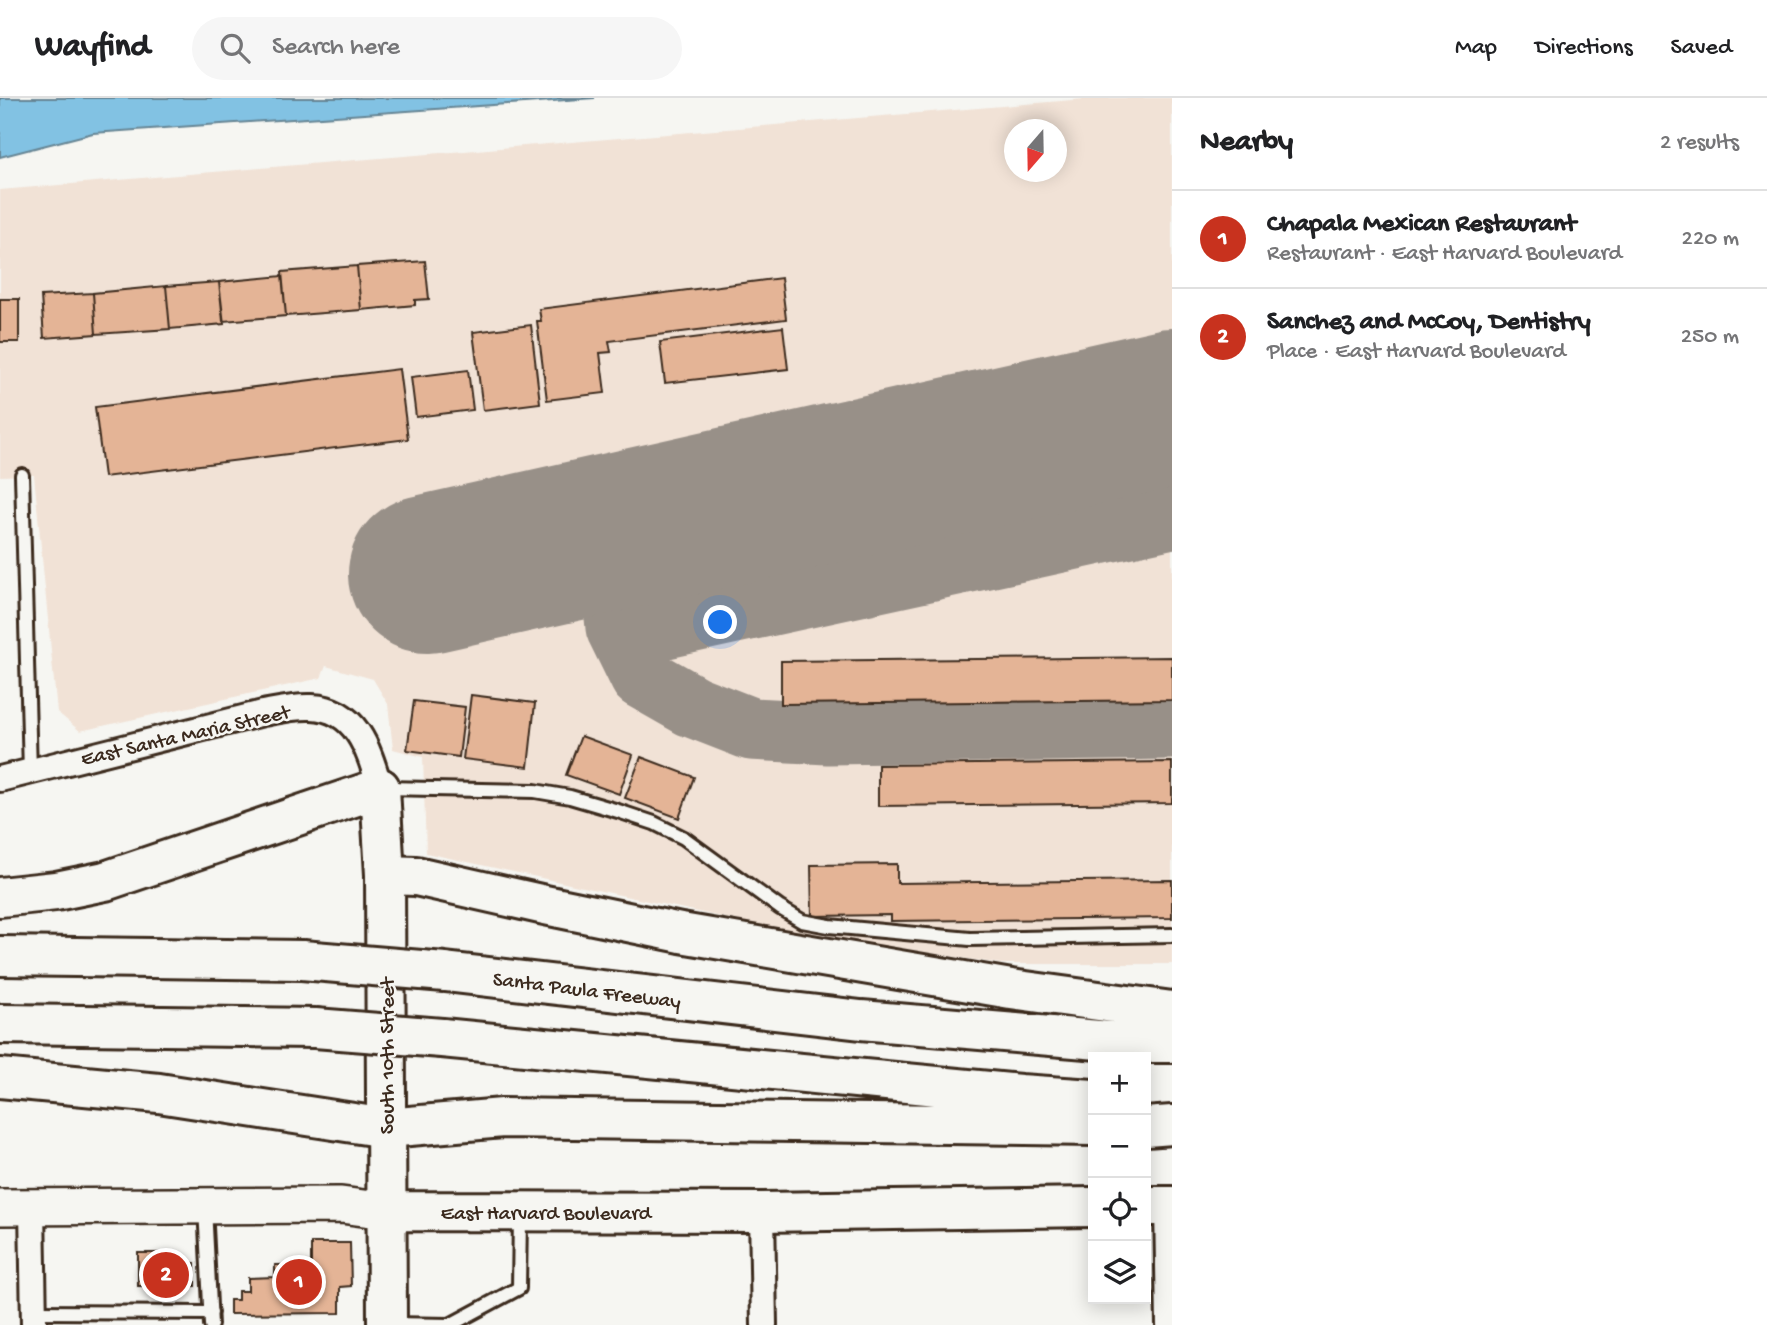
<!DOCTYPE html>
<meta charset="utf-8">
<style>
body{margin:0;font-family:"Gochi Hand",sans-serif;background:#f6f6f6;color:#202124}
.controls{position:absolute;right:21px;bottom:21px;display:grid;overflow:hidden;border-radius:0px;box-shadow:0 4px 18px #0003}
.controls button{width:63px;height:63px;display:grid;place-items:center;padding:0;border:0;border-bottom:2px solid #e0e0e0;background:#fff;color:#202124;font:35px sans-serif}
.compass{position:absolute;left:1004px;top:21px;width:63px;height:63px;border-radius:50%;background:#fff;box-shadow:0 4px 18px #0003;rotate:200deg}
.you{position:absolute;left:721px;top:525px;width:24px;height:24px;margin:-18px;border:5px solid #fff;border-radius:50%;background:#1a73e8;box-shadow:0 0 0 10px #1a73e833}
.badge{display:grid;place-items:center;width:46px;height:46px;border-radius:50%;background:#c8321e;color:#fff;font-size:23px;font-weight:700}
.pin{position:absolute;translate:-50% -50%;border:4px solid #fff;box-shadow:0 2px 7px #0006}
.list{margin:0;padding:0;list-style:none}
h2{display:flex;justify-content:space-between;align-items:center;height:91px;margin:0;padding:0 28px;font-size:30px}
h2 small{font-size:23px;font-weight:400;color:#757577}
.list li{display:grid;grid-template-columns:46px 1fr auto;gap:21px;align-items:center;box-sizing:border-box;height:98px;padding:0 28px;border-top:2px solid #e0e0e0}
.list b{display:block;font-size:26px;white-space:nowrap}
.list p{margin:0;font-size:23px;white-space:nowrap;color:#757577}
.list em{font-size:23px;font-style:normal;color:#757577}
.icon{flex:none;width:38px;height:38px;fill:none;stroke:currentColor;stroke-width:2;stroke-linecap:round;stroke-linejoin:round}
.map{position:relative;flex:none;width:1172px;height:1227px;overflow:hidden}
header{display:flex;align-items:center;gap:42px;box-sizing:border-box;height:98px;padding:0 35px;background:#fff;border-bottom:2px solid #e0e0e0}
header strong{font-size:33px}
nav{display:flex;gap:38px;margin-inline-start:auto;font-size:24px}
.search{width:490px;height:63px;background:#f6f6f6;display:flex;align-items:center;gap:18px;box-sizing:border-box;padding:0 24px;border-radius:38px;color:#757577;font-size:26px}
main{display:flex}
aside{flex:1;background:#fff}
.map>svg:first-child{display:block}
</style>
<header>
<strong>Wayfind</strong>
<div class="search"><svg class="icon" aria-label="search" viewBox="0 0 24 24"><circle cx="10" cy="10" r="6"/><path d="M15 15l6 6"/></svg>Search here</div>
<nav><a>Map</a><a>Directions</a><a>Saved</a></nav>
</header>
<main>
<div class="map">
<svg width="1172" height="1227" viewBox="0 0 1172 1227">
<rect width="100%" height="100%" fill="#f6f6f2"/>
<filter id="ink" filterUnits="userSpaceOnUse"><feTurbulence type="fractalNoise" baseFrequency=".0143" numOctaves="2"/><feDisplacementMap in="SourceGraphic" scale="14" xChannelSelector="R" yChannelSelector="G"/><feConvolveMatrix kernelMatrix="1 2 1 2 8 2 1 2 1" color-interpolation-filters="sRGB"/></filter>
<g filter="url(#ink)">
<path fill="#f1e2d6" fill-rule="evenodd" d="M 1096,0 L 1172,0 L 1172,866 L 1001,866 L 781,832 L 426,755 L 423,659 L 393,651 L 388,606 L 373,581 L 326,568 L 321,580 L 80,633 L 57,614 L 34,377 L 0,378 L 0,92 ZM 1014,32 L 1056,32 L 1056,74 L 1014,74 Z"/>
<path fill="#82c2e3" stroke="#668594" stroke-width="2" d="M 0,0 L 595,0 L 93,35 L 0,59 Z"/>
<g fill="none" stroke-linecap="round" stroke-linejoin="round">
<path stroke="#989088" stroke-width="63" d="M 612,435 L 612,475 L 617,530 L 641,579 L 692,608 L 751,631 L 828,635 L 1172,630
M 616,519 L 624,529 L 639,535 L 1172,419"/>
<path stroke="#989088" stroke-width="158" d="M 427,476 L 1172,309"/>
</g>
<path fill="#e4b496" stroke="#3b2a1e" stroke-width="2" d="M 425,163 L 429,201 L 415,202 L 415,207 L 361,212 L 357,168 Z
M 357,168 L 361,212 L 286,218 L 282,174 Z
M 282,178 L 286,218 L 223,223 L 219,184 Z
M 781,180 L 786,221 L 609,243 L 611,254 L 600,255 L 605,295 L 547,302 L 537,223 L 541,223 L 539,211 Z
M 219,184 L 224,226 L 170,231 L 166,188 Z
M 166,188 L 170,231 L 96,236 L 93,195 Z
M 93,195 L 96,236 L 44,240 L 41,198 Z
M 0,201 L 19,201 L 19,244 L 0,244 Z
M 531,227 L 540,305 L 483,312 L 473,234 Z
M 783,229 L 788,271 L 665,285 L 660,244 Z
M 399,271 L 408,341 L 104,379 L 95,309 Z
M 468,272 L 473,312 L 416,319 L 411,279 Z
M 1172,559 L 1172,602 L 781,606 L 781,563 Z
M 471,597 L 535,605 L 528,669 L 463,661 Z
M 414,603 L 465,609 L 459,659 L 407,652 Z
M 581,638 L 633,657 L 619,696 L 566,677 Z
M 641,659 L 694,679 L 679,720 L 625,700 Z
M 1172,664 L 1172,705 L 878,708 L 878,667 Z
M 897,766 L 897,785 L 1172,782 L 1172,820 L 891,823 L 891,817 L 812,818 L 811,767 Z
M 311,1145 L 350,1145 L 351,1188 L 340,1189 L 340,1215 L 230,1216 L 230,1202 L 238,1202 L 238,1193 L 248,1193 L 248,1180 L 275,1179 L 275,1167 L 311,1167 Z
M 138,1155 L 180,1155 L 180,1165 L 195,1165 L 195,1188 L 138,1188 Z"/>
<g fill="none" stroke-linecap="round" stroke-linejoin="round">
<defs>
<path id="service" d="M 22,377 L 30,674
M 385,690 L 535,693 L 570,699 L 618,713 L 654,725 L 684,740 L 780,810 L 802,823 L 829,828 L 970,841 L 1172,837
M 205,1109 L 211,1227
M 34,1214 L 211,1215
M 391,1226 L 450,1227 L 519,1190 L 520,1118"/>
<path id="minor" d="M 0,681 L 263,615 C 279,612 295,608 312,609 C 358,611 369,654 380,690
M 1167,1108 L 1169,1227
M 32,1109 L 34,1227
M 762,1114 L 764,1227"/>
<path id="secondary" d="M 0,1109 L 341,1107 L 386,1113"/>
<path id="primary" d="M 380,690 L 385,777 L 387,1227
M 1146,1108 L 1172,1108
M 386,1113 L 762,1114 L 1093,1109"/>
<path id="motorway" d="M 385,777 L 416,778 L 545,807 L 681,835 L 1011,891 L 1172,913
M 0,799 L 56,793 L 105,783 L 380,690
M 0,858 L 302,862
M 445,874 L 861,922 L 1134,945 L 1172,945
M 0,926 L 315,930
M 442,940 L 1020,996 L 1093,1001
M 0,980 L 159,995 L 386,1030 L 503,1020 L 1093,1028
M 1146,1029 L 1172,1027"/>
</defs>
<use href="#service" stroke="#3b2a1e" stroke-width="18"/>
<use href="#minor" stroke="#3b2a1e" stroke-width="30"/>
<use href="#secondary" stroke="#3b2a1e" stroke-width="40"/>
<use href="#primary" stroke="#3b2a1e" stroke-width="44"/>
<use href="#motorway" stroke="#3b2a1e" stroke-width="44"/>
<use href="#service" stroke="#f6f6f2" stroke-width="12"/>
<use href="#minor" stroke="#f6f6f2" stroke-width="24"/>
<use href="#secondary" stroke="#f6f6f2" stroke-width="35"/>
<use href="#primary" stroke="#f6f6f2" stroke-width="38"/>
<use href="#motorway" stroke="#f6f6f2" stroke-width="38"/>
<defs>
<path id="motorway-bridge" d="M 302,862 L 445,874
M 315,930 L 442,940"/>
</defs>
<use href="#motorway-bridge" stroke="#3b2a1e" stroke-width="44" stroke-linecap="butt"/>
<use href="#motorway-bridge" stroke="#f6f6f2" stroke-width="38"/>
</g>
</g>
<g text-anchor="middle" stroke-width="5" stroke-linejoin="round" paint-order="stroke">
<g font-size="21" fill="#3b2a1e" stroke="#f6f6f2">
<text transform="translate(185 636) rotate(-13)" y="7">East Santa Maria Street</text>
<text transform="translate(587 891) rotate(7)" y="7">Santa Paula Freeway</text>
<text transform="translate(386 958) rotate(-90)" y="7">South 10th Street</text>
<text x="546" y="1121">East Harvard Boulevard</text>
</g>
</g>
</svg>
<div class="controls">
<button>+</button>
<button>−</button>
<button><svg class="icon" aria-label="locate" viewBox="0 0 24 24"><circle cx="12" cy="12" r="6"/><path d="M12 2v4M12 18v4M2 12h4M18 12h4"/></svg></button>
<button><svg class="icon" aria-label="layers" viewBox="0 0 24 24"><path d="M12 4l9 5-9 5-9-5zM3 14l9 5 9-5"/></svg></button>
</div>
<svg class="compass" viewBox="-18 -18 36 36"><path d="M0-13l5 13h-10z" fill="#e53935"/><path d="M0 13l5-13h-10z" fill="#757577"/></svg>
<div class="you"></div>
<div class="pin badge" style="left:299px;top:1184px">1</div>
<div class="pin badge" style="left:166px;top:1177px">2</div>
</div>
<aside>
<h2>Nearby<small>2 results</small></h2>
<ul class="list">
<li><span class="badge">1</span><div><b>Chapala Mexican Restaurant</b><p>Restaurant · East Harvard Boulevard</p></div><em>220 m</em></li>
<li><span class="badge">2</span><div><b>Sanchez and McCoy, Dentistry</b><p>Place · East Harvard Boulevard</p></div><em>250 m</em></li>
</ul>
</aside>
</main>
